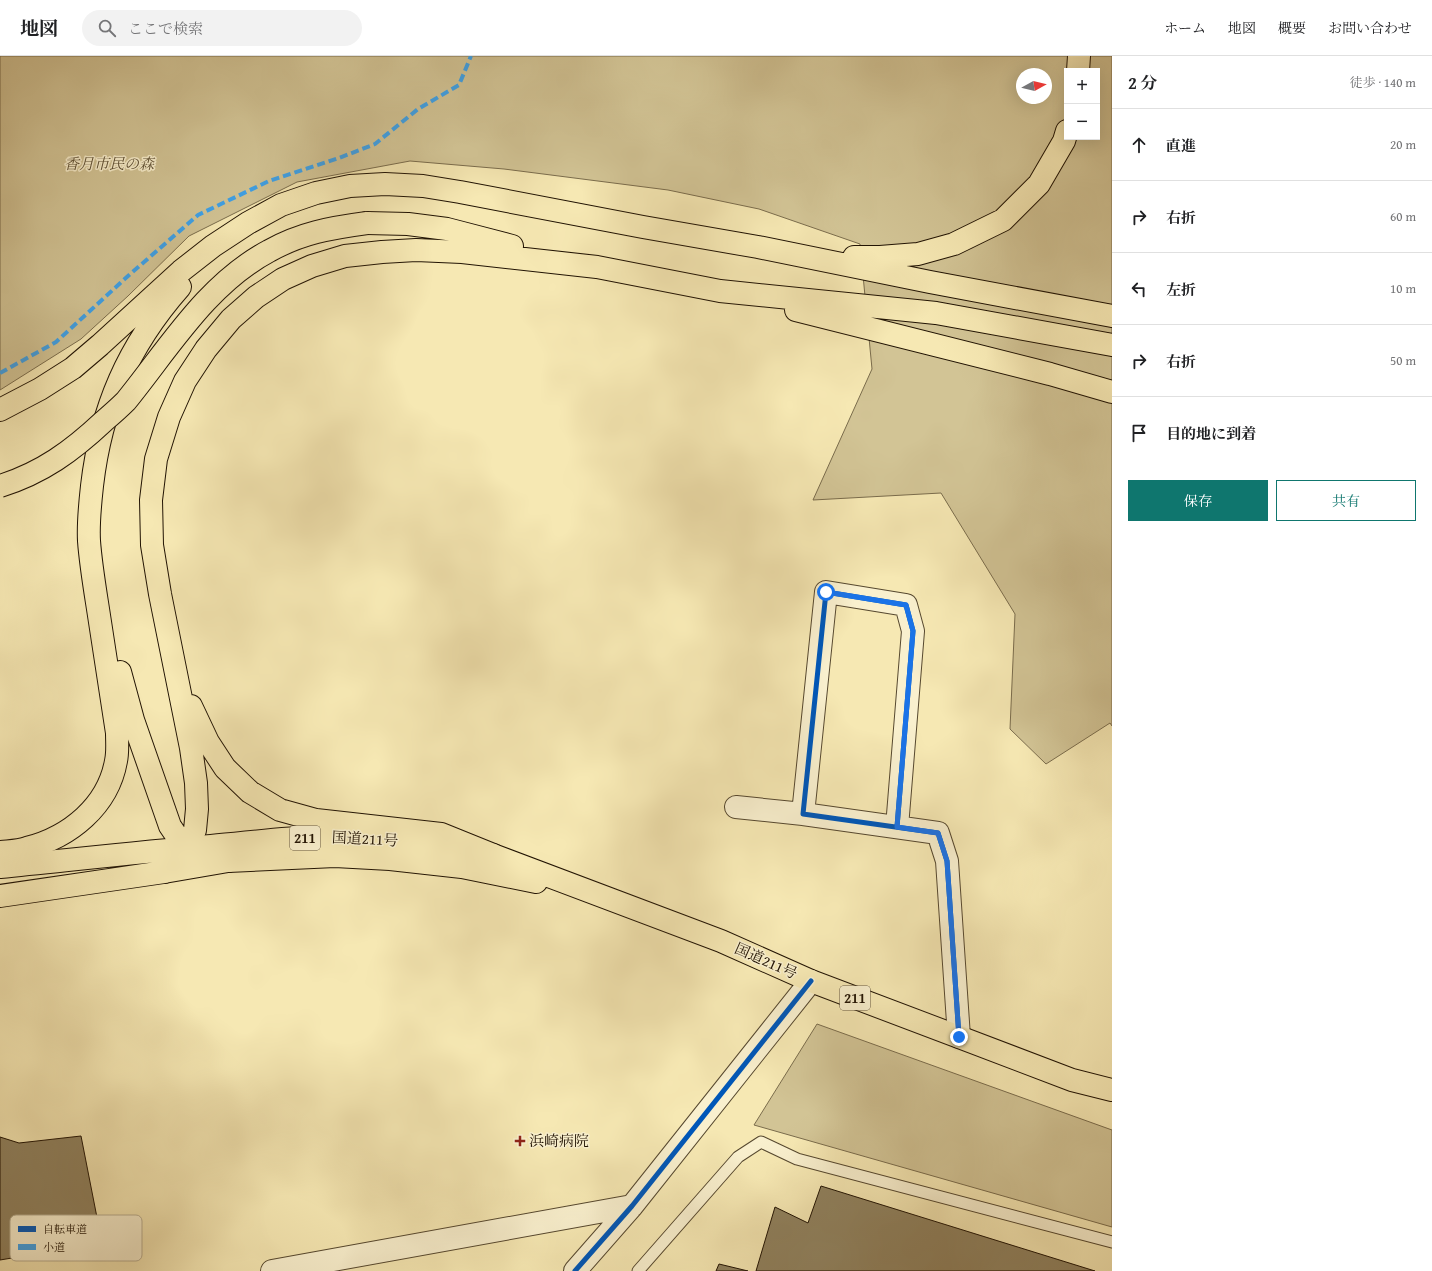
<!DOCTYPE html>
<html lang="ja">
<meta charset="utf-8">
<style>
body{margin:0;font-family:"Gentium Book Plus","Noto Serif JP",serif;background:#f2f2f2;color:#202124}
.controls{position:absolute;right:12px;top:12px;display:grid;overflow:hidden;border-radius:0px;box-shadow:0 4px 16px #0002}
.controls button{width:36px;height:36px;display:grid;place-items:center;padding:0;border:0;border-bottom:1px solid #e0e0e0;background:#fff;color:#202124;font:20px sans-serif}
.compass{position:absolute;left:1016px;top:12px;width:36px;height:36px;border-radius:50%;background:#fff;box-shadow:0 4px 16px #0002;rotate:82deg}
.stop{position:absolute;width:12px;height:12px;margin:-9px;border:3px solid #1a73e8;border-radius:50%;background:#fff}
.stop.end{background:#1a73e8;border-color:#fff;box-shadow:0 1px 4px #0008}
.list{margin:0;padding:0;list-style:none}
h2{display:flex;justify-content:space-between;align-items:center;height:52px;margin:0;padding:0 16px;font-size:17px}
h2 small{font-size:13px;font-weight:400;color:#757577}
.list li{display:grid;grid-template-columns:26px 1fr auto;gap:12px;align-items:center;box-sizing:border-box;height:72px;padding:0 16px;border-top:1px solid #e0e0e0}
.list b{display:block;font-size:15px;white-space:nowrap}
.list em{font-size:13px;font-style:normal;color:#757577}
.actions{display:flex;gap:8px;padding:12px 16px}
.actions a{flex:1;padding:9px 0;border:1px solid #0f766e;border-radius:0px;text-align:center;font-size:14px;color:#0f766e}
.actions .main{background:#0f766e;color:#fff}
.icon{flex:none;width:22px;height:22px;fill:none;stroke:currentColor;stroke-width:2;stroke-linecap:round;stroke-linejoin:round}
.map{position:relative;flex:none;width:1112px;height:1215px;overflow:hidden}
header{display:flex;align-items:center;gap:24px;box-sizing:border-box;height:56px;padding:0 20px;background:#fff;border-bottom:1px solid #e0e0e0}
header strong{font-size:19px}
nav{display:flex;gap:22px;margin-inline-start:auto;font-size:14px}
.search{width:280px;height:36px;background:#f2f2f2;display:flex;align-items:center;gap:10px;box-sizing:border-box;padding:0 14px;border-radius:22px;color:#757577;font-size:15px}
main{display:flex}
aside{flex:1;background:#fff}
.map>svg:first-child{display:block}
</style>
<header>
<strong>地図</strong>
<div class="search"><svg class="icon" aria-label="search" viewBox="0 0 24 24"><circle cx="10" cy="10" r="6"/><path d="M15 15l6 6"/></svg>ここで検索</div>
<nav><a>ホーム</a><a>地図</a><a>概要</a><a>お問い合わせ</a></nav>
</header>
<main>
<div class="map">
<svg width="1112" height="1215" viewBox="0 0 1112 1215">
<rect width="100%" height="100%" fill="#f6e8b3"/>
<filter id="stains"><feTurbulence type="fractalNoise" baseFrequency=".005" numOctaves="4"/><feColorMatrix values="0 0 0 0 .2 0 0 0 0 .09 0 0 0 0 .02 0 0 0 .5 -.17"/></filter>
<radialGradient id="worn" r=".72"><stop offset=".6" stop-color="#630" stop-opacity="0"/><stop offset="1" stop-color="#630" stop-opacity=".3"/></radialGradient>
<path fill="#d2c495" stroke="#7a6c4c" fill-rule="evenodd" d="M 0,0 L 1112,0 L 1112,670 L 1110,667 L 1046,708 L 1010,673 L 1015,558 L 941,437 L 813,444 L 872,313 L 860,188 L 759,153 L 668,134 L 504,113 L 410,105 L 297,126 L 189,180 L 128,240 L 81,283 L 0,334 ZM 1067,15 L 1097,15 L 1097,81 L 1067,81 ZM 1022,18 L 1046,18 L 1046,42 L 1022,42 Z
M 817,968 L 1112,1074 L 1112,1171 L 754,1069 Z"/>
<path fill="#90825f" stroke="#211303" d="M 81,1080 L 102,1187 L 0,1204 L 0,1081 L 19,1087 Z
M 821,1130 L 1095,1215 L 756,1215 L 775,1151 L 808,1167 Z
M 719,1208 L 748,1215 L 716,1215 Z"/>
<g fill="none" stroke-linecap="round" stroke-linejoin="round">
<defs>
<path id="service" d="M 638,1215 L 738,1101 L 761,1086 L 797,1103 L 1112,1186"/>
<path id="minor" d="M 736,751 L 803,758
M 897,771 L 913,575 L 906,549 L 826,536 L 803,758 L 938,777 L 947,805 L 959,981
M 272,1215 L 632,1150
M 575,1215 L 632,1150 L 811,925"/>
<path id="trunk" d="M 0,811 C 70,804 140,796 211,790 C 246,787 281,782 316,781 C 375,779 435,787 493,799 L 721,885 L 811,925 L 959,981 L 1072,1024 L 1112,1034
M 0,840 L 164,816 L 228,805 L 335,800 L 390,803 L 462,811 L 536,826"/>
<path id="motorway" d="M 1078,15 L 1079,0
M 367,167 L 408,168 L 447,173 L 512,190
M 854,201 L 880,201 L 918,198 L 954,188 L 1003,164 L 1039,128 L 1064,85 L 1067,75
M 796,254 L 1050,318 L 1112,336
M 0,354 L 40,333 L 73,312 L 100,289 L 181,215 L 213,190 L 248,167 L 281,149 L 316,137 L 350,130 L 385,128 L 423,130 L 460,136 L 643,171 L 758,191 L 930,226 L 1112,260
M 120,616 L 133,664 L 170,770 C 186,796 198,800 228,805
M 191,650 L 208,686 L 225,712 L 250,736 L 280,754 L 316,764 L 441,778 L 493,799
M 0,796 C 9,795 19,795 27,792 C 70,781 108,750 116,705 C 118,696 117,686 117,677 C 111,640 106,603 100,566 C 96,539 91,512 89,485 C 88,467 90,448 92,430 C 101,352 128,290 180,231
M 164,816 L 178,805 L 187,792 L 195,774 L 197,753 L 196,727 L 191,692 L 160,538 L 152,489 L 151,444 L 156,403 L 169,361 L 185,325 L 206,293 L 231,263 L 256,241 L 283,223 L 312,210 L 345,200 L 382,196 L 416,194 L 462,196 L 597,211 L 720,235 L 936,257 L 1112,289"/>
</defs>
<use href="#service" stroke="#56482f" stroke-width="13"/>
<use href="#minor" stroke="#56482f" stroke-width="24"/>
<use href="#trunk" stroke="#211303" stroke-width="24"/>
<use href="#motorway" stroke="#211303" stroke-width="24"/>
<use href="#service" stroke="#f9f0ce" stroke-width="11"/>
<use href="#minor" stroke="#f9f0ce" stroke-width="22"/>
<use href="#trunk" stroke="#f6e8b3" stroke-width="22"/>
<use href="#motorway" stroke="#f6e8b3" stroke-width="22"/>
<defs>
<path id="motorway-bridge" d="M 0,430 C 42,417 72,395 104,365 C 111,359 119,352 126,345 C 169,292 207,228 269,195 C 301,177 330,172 367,167"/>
</defs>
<use href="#motorway-bridge" stroke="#211303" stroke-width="24" stroke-linecap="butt"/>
<use href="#motorway-bridge" stroke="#f6e8b3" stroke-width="22"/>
<path stroke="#3ea2e9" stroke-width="4" stroke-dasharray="8 4" stroke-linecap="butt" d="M 0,317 L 56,286 L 128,220 L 198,159 L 269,125 L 339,102 L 375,88 L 418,53 L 459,29 L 471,0"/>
<defs>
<path id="cycleway" d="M 897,771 L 913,575 L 906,549 L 826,536 L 803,758 L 938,777 L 947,805 L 959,981
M 575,1215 L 632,1150 L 811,925"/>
</defs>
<use href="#cycleway" stroke="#f9f0ce" stroke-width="8"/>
<use href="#cycleway" stroke="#0057b8" stroke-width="5"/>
</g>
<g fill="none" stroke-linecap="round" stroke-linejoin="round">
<path stroke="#1a73e8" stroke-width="5" d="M 826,536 L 906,549 L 913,575 L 897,771 L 938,777 L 947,805 L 959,981"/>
</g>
<path fill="#8f2418" stroke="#f9f0ce" stroke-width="1.5" d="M518 1079h4v4h4v4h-4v4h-4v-4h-4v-4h4z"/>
<g text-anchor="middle" stroke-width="3" stroke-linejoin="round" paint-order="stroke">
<g fill="#f9f0ce" stroke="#625540" stroke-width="1">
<rect x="290" y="770" width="30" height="24" rx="3"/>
<rect x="840" y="930" width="30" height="24" rx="3"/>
</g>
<g font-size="14" font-weight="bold" fill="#211303">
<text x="305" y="787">211</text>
<text x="855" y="947">211</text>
</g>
<g font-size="15" font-style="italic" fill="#5f5136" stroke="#f9f0ce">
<text x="109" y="113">香月市民の森</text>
</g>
<g font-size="15" fill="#211303" stroke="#f9f0ce">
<text transform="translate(365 783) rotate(3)" y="5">国道211号</text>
<text transform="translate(766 905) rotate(24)" y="5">国道211号</text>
</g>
<g font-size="15" fill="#211303" stroke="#f9f0ce" text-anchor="start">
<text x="529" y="1090">浜崎病院</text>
</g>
</g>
<rect x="10" y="1159" width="132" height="46" rx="6" fill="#f9f0ce" stroke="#b8ae91" stroke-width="1"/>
<rect x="18" y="1170" width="18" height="6" fill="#0057b8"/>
<rect x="18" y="1188" width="18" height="6" fill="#3ea2e9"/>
<g font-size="11" fill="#211303">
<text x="43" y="1177">自転車道</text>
<text x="43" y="1195">小道</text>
</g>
<rect width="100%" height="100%" filter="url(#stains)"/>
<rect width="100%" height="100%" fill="url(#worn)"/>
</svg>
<div class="controls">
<button>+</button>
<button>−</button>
</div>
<svg class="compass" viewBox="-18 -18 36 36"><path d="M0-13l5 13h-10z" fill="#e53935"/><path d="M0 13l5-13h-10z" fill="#757577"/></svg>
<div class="stop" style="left:826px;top:536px"></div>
<div class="stop end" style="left:959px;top:981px"></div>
</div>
<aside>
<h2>2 分<small>徒歩 · 140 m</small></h2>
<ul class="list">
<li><svg class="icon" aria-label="ahead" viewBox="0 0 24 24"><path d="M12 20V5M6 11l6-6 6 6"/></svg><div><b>直進</b></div><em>20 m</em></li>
<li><svg class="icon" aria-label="right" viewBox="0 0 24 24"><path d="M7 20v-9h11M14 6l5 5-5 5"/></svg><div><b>右折</b></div><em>60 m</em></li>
<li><svg class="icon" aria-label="left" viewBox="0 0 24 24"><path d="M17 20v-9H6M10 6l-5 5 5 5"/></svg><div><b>左折</b></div><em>10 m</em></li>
<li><svg class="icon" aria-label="right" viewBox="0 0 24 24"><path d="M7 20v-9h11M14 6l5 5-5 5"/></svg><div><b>右折</b></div><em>50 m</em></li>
<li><svg class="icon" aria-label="arrive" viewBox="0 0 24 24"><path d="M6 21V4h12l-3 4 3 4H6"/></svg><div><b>目的地に到着</b></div></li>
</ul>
<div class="actions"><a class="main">保存</a><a>共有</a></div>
</aside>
</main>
